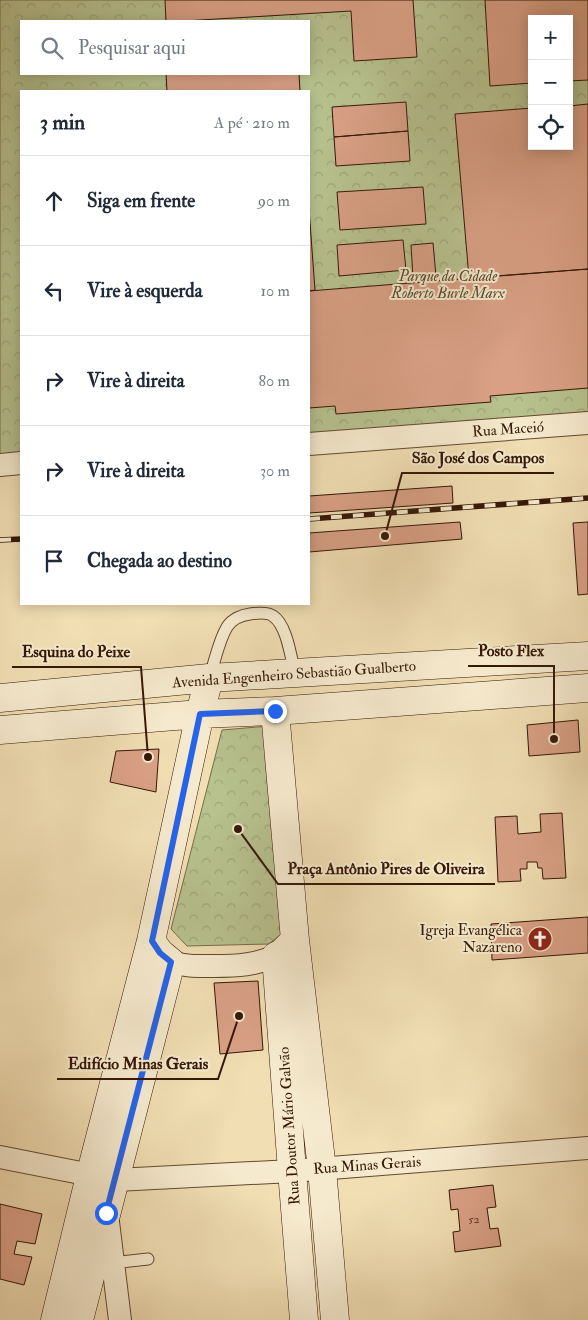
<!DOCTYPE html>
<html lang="pt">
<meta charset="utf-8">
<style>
body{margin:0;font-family:"IM FELL Double Pica",serif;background:#f6f6f7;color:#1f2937}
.controls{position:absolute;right:15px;top:15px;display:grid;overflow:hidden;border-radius:0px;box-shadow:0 2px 12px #0003}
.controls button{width:45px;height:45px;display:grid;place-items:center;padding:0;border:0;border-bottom:1px solid #e0e1e3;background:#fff;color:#1f2937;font:25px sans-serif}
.stop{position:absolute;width:15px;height:15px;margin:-11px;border:4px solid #2563eb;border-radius:50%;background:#fff}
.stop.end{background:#2563eb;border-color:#fff;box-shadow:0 1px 5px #0008}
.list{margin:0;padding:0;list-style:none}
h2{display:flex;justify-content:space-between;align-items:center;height:65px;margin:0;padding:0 20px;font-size:21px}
h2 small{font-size:16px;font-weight:400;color:#747a83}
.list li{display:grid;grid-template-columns:32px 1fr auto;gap:15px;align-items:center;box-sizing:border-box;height:90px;padding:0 20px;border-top:1px solid #e0e1e3}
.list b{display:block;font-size:19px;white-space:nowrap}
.list em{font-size:16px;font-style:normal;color:#747a83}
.icon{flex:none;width:28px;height:28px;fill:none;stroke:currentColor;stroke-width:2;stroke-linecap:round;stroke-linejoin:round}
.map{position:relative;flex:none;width:588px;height:1320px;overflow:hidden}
.search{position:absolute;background:#fff;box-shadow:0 2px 12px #0003;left:20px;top:20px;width:290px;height:55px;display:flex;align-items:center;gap:12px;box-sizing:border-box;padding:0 18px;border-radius:0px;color:#747a83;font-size:19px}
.panel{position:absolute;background:#fff;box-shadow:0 2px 12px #0003;left:20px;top:90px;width:290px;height:515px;border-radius:0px}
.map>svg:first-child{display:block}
</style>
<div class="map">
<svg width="588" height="1320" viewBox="0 0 588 1320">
<defs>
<pattern id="park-crowns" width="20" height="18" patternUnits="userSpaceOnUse" patternTransform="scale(1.25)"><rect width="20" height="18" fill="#b7c28f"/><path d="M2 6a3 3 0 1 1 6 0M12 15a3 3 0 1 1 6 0" fill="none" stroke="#9ea67a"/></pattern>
</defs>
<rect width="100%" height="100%" fill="#f1deb3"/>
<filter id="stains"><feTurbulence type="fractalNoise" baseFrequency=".004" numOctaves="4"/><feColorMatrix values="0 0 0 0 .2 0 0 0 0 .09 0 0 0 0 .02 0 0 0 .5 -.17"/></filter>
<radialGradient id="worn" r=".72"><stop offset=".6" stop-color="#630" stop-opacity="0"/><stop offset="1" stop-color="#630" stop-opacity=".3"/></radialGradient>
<path fill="url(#park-crowns)" stroke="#766c4b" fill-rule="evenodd" d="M 0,0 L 588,0 L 588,422 L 309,440 L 309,91 L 21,91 L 21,458 L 0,459 ZM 532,19 L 569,19 L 569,146 L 532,146 ZM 21,21 L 309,21 L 309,74 L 21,74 Z
M 269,726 L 289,928 L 269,944 L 187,946 L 171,929 L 222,730 Z"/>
<path fill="#d9a086" stroke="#351707" d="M 165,0 L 413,0 L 417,57 L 354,61 L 351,11 L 184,21 L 166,21 Z
M 485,0 L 588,0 L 588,80 L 569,81 L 569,19 L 532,19 L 532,83 L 490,86 Z
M 166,74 L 299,74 L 300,91 L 167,91 Z
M 406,102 L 408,131 L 334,137 L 332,107 Z
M 588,104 L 588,269 L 469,278 L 455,114 L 532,108 L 532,146 L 569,146 L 569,106 Z
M 408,131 L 410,161 L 336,166 L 334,137 Z
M 423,187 L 426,224 L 340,230 L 337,192 Z
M 309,209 L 315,290 L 309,291 Z
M 403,240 L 406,270 L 339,276 L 337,245 Z
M 433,243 L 436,276 L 413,278 L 411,245 Z
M 588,269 L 588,388 L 490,396 L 491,402 L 336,414 L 335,406 L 309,408 L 309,291 Z
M 452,486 L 453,503 L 309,513 L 309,496 Z
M 460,522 L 462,539 L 309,552 L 309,533 Z
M 588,522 L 588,594 L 578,595 L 573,523 Z
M 578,720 L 580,752 L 529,756 L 527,725 Z
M 159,749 L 156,792 L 110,782 L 116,751 Z
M 562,813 L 566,878 L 543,879 L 542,868 L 538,868 L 537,862 L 527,862 L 527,869 L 520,869 L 521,881 L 498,882 L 495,817 L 517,816 L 518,834 L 541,832 L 540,814 Z
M 588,917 L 588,953 L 492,960 L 491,924 Z
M 258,981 L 263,1050 L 220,1054 L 214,983 Z
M 493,1185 L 496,1207 L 487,1208 L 490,1229 L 498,1228 L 501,1246 L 455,1252 L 453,1232 L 460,1231 L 458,1209 L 451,1210 L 449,1190 Z
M 0,1204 L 42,1214 L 35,1244 L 17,1241 L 14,1254 L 32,1257 L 24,1285 L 0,1279 Z"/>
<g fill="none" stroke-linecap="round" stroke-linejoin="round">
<defs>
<path id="lane" d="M 209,678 C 215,662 218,642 227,627 C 232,619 242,615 250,614 C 257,613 268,612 273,616 C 287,625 291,658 295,674
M 112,1263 L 148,1259"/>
<path id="street" d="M 309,444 L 588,423
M 0,465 L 21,463
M 171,962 C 188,967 198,966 214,966 C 238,966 255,965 276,956
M 0,1157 L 116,1180 L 292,1171 L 588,1148
M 108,1222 L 120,1320"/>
<path id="secondary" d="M 0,698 L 209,678 L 588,656
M 275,711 L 295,940 L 322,1169 L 335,1320
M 0,730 L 200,714 L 275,711 L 588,688
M 295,940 L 282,953 L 276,956 L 292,1171 L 304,1320
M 55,1320 L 90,1176 L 151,941 L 200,714 L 209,678
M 79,1320 L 171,962 L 160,953 L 151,941"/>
</defs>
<use href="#lane" stroke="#644932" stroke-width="13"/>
<use href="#street" stroke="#644932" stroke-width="24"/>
<use href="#secondary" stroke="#351707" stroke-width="29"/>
<use href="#lane" stroke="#f6eace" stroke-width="11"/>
<use href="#street" stroke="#f6eace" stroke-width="22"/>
<use href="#secondary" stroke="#f6eace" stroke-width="28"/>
<defs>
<path id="rail" d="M 309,519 L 588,498
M 0,540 L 21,539"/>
</defs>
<use href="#rail" stroke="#351707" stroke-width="5.5"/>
<use href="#rail" stroke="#f6eace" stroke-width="4" stroke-dasharray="11" stroke-linecap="butt"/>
</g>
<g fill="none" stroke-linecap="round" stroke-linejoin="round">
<path stroke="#2563eb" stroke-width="6" d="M 106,1213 L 171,962 L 160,953 L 152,941 L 200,714 L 275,711"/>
</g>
<defs>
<symbol id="church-disc" viewBox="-11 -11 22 22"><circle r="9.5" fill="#8f2418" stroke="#f6eace"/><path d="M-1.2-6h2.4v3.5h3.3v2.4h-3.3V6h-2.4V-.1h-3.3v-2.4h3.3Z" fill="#fff"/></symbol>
</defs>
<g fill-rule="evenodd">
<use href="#church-disc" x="526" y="925" width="28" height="28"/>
</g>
<g text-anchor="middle" stroke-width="4" stroke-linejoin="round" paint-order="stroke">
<g font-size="12" fill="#5e3927">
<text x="474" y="1223">52</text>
</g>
<g font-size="15" font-style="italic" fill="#5c4a30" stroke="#f6eace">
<text x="448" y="281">Parque da Cidade<tspan x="448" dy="17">Roberto Burle Marx</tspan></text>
</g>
<g font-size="15" fill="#351707" stroke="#f6eace">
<text transform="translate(508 429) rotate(-4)" y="5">Rua Maceió</text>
<text transform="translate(294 674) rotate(-4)" y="5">Avenida Engenheiro Sebastião Gualberto</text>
<text transform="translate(289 1126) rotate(-94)" y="5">Rua Doutor Mário Galvão</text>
<text transform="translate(367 1165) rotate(-4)" y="5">Rua Minas Gerais</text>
</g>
<g font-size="15" fill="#351707" stroke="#f6eace" text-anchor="end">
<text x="522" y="935">Igreja Evangélica<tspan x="522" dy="17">Nazareno</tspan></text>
</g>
</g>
<path fill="none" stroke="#351707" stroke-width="2" d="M385 536L402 473H554M554 739L554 666H468M148 757L141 667H12M238 829L278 884H495M239 1016L218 1079H57"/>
<g fill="#351707" stroke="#f6eace" stroke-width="2">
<circle cx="385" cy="536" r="5"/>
<circle cx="554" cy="739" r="5"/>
<circle cx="148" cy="757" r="5"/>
<circle cx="238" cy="829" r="5"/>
<circle cx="239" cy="1016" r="5"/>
</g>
<g font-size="16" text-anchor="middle" font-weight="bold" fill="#351707" stroke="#f6eace" stroke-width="4" stroke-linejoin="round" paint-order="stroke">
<text x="478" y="463">São José dos Campos</text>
<text x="511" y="656">Posto Flex</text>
<text x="76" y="657">Esquina do Peixe</text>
<text x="386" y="874">Praça Antônio Pires de Oliveira</text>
<text x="138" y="1069">Edifício Minas Gerais</text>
</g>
<rect width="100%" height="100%" filter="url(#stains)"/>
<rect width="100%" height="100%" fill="url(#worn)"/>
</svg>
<div class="controls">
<button>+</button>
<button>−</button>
<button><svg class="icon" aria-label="locate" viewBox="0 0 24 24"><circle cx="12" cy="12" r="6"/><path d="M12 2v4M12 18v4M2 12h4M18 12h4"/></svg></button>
</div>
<div class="stop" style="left:106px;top:1213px"></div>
<div class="stop end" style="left:275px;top:711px"></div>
<div class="search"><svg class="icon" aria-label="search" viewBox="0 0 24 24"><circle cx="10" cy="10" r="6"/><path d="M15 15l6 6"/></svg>Pesquisar aqui</div>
<section class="panel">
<h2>3 min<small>A pé · 210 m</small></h2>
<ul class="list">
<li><svg class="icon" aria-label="ahead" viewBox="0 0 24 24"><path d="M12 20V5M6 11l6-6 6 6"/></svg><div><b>Siga em frente</b></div><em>90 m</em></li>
<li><svg class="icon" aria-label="left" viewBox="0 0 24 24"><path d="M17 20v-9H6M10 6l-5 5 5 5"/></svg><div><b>Vire à esquerda</b></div><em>10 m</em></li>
<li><svg class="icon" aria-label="right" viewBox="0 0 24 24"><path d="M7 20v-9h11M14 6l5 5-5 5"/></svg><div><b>Vire à direita</b></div><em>80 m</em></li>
<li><svg class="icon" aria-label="right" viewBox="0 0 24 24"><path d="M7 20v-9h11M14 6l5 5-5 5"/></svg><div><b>Vire à direita</b></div><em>30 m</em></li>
<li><svg class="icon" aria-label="arrive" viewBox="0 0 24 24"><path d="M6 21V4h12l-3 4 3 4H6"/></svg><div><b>Chegada ao destino</b></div></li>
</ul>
</section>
</div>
